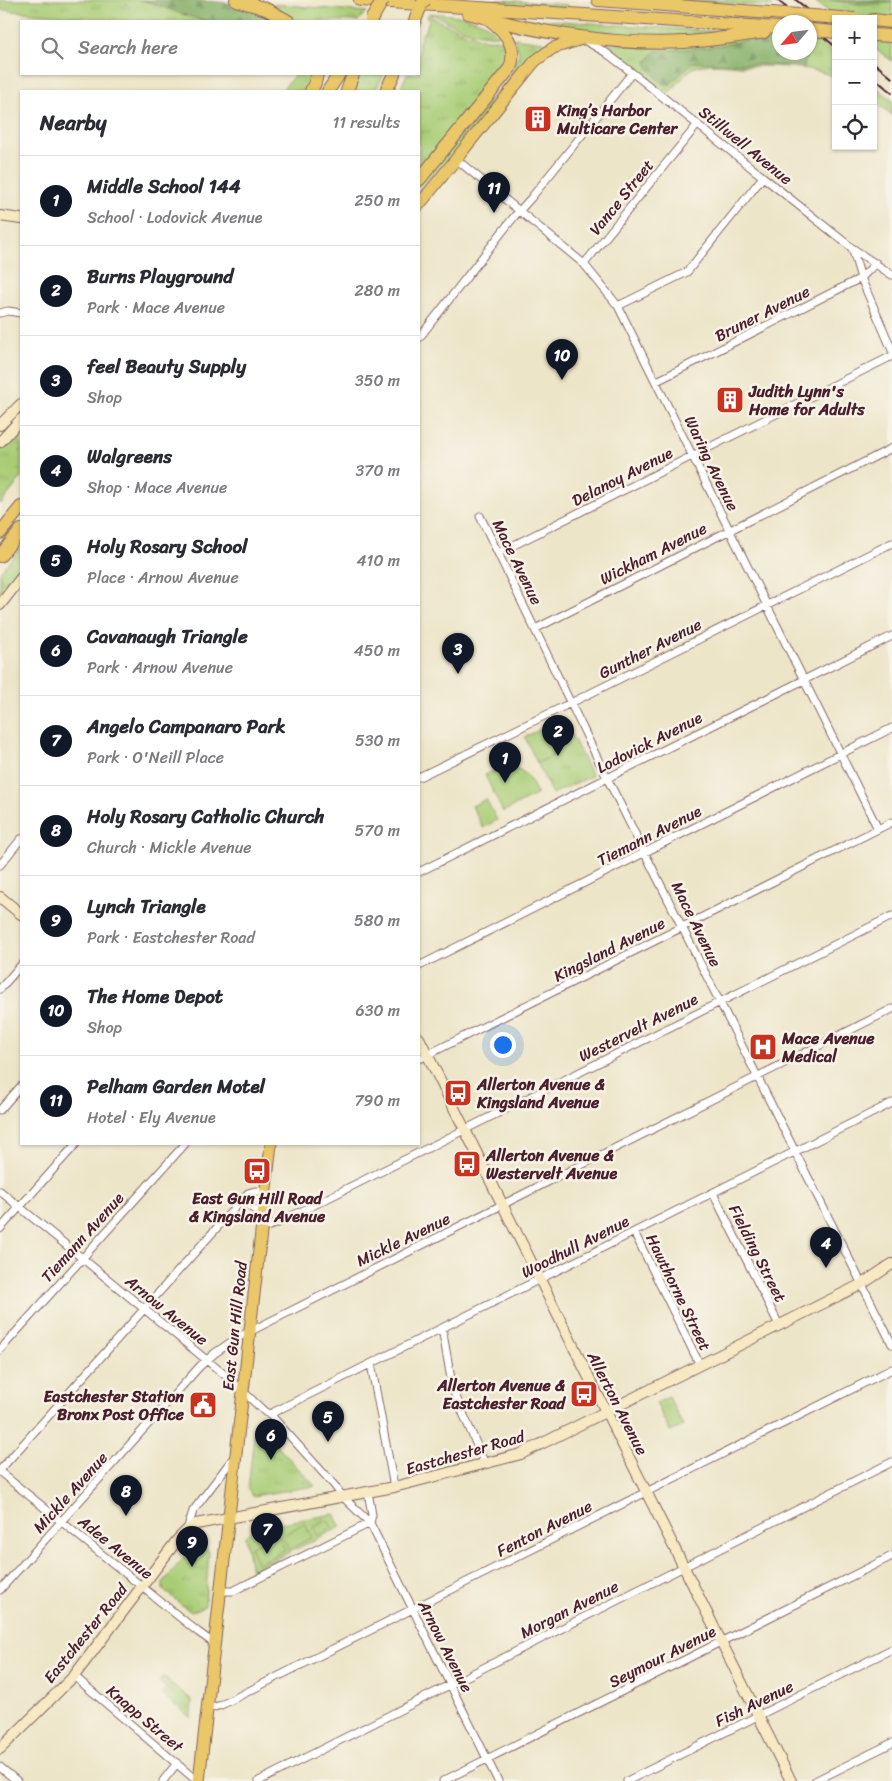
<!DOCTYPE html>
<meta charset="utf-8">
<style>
body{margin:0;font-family:Sriracha,sans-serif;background:#f2f2f3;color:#2b2b33}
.controls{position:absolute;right:15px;top:15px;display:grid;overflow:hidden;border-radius:0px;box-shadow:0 1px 4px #0004}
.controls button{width:45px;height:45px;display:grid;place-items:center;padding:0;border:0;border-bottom:1px solid #e1e1e2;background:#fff;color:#2b2b33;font:25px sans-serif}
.compass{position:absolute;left:772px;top:15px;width:45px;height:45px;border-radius:50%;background:#fff;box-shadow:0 1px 4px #0004;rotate:242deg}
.you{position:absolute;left:502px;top:1044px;width:18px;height:18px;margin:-12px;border:4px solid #fff;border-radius:50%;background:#1a73e8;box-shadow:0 0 0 8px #1a73e833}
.badge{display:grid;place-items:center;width:32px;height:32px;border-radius:50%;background:#111827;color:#fff;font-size:16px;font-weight:700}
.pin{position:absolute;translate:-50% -41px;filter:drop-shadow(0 1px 2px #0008)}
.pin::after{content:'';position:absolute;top:26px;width:18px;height:15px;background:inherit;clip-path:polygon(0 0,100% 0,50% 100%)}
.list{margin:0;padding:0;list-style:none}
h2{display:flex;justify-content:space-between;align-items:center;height:65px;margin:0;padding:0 20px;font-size:21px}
h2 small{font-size:16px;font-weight:400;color:#7c7c81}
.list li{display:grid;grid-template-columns:32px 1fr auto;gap:15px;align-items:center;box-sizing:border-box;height:90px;padding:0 20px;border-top:1px solid #e1e1e2}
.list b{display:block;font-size:19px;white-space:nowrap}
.list p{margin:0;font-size:16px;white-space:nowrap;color:#7c7c81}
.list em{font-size:16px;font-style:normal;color:#7c7c81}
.icon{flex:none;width:28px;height:28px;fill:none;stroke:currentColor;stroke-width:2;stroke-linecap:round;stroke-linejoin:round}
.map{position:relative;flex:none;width:892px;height:1781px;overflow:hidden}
.search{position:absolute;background:#fff;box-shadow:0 1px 4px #0004;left:20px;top:20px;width:400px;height:55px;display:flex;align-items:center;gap:12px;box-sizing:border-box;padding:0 18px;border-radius:0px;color:#7c7c81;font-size:19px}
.panel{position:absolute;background:#fff;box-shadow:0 1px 4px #0004;left:20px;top:90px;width:400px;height:1055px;border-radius:0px}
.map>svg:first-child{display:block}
</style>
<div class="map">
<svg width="892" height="1781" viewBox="0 0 892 1781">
<defs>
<pattern id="grass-tufts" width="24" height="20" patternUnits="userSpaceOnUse" patternTransform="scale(1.25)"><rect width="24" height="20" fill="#a9cd76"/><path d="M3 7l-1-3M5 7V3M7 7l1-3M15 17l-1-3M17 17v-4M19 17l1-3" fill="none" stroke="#93b066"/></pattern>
<pattern id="forest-firs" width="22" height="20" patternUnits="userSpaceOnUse" patternTransform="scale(1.25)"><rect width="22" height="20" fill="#86b067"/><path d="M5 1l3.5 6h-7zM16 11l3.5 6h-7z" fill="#708f55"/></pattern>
</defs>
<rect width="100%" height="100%" fill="#f7f3e8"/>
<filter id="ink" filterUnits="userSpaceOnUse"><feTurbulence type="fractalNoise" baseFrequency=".02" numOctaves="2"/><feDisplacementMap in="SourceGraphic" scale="10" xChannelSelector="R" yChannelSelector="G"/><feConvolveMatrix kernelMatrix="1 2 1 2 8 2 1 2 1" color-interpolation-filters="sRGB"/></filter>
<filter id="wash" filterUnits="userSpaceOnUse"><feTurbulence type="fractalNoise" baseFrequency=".0096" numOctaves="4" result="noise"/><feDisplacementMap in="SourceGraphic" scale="20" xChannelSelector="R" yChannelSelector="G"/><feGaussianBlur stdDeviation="1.12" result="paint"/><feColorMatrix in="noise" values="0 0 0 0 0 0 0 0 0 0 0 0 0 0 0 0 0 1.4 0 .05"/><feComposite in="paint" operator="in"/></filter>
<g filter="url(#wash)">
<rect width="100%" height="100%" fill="#ede5c8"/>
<path fill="url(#grass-tufts)" stroke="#7a7650" d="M 0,0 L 140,0 C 164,5 185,16 209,21 L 125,21 L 0,10 Z
M 476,0 L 500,0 L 567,5 L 567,9 L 476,4 Z
M 665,0 L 764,0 L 772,6 L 764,6 Z
M 813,0 L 892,0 L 892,61 L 873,47 L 873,19 L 839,19 Z
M 267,4 L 274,4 L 367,12 L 365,13 L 358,21 L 295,21 Z
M 429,13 C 453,15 483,16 499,35 C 476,37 454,26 434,15 L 431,15 L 431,17 C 448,25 466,34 484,39 C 490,40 497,38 504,41 L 507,50 L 505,65 L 419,171 L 419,91 L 399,91 L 407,74 L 419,74 L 419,43 L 423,32 L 425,32 L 429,20 L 427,17 Z
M 530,19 L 740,33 L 719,37 L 606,37 L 514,20 Z
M 756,36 L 779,39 L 780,52 L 810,52 L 810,41 L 819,41 L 836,55 L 836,78 C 808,64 771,67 740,66 C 727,65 711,63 698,66 C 685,70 679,85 669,92 L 666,90 L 664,91 L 608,45 Z
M 514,38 L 544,42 L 547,45 L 534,55 L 419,197 L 419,187 L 509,78 L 519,53 Z
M 292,74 L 311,74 L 309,85 L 303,91 L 281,91 L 294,76 Z
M 359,74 L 384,74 L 375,91 L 354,91 Z
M 873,85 L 892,100 L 892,115 L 873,100 Z
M 21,427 L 21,478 L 0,505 L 0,450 Z
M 21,547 L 21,569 L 0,596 L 0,572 Z
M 563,718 L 592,776 L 552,794 L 525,737 Z
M 669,1397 L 683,1426 L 670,1432 L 656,1403 Z
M 263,1431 L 315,1486 L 253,1496 L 248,1489 L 254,1435 Z
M 334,1514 L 341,1527 L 251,1571 L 245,1537 L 253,1528 Z
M 197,1541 L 209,1551 L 205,1606 L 191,1612 L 163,1590 L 163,1583 Z
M 163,1677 L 192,1700 L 191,1718 L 162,1694 L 166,1688 L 159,1682 Z"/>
<path fill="url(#forest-firs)" stroke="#686849" d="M 140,0 C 170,0 229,0 256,8 C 263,12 269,17 276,21 C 250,21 220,25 195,18 C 176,13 159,4 140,0 Z
M 830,0 L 892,0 L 892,3 L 857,4 Z
M 779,38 L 780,52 L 808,52 L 804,66 L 693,62 L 667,87 L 654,75 L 646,63 L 655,51 L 711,47 L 752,39 Z"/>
<path fill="#a9cd76" stroke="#7a7650" d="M 541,729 L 554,755 L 537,763 L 525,737 Z
M 503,766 C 524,767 529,776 537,794 L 503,812 L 485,775 Z
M 486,799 L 497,820 L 483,828 L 472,806 Z
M 328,1520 L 332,1528 L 318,1536 L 314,1527 Z
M 304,1523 L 312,1537 L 289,1550 L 282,1536 Z
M 277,1533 L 285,1550 L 258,1564 L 250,1547 Z"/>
</g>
<g filter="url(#ink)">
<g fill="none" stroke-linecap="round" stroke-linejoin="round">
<defs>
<path id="street" d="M 584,40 L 605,52 L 639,78 L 852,248 L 892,275
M 456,159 L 584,264 L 618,306 L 878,829
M 852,248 L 861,278 L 892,350
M 584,264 L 698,124
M 618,306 L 687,272 L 763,177
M 0,313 L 8,311 L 21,313
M 419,338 L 513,218 L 531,198 L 632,73
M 657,381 L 861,278 L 876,263
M 480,516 L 607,778 L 892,1344
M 498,553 L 892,356
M 535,629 L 892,448
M 419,777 L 585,696 L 892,543
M 0,865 L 21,839
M 419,872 L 892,636
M 419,966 L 892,728
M 0,989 L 21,965
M 419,1059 L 892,822
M 0,1110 L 21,1086
M 0,1191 L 231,1380 L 265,1412 L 270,1414 L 334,1485 L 343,1497 L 370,1523 L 498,1781
M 713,1193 L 779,1325
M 241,1201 L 263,1215
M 0,1229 L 76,1144
M 261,1229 L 278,1223 L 892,916
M 634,1232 L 700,1365
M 442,1328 L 453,1390 L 485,1464
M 0,1350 L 185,1144
M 371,1364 L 394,1487
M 270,1414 L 892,1103
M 0,1470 L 248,1193 L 255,1191 L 265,1192
M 0,1472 L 198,1632 L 215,1644
M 187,1530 L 193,1511 L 234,1457
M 0,1590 L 200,1366 L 215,1353 L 237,1338 L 892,1009
M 220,1591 L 233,1591 L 370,1523 L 372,1515 L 368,1492
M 74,1676 L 197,1781
M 208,1709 L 221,1705 L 892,1369
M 0,1767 L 17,1781
M 163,1781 L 177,1763
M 259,1781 L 892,1462
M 443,1781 L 892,1556
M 627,1781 L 892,1649
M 815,1781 L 892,1743"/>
<path id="secondary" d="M 0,216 L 21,219
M 0,425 L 21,404
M 0,442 L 21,419
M 0,605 L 21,578
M 0,897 L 21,914
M 419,1038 L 791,1781
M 0,1749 L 74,1676 L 178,1539 L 187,1530 L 196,1524 L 394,1487 L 521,1454 L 862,1284 L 892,1264"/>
<path id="primary" d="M 419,205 L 535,61 L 553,48 L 582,39
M 199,1781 L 271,1144"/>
<path id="highway" d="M 236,0 L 266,9 L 288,21
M 360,0 L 780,28
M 598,0 L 771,13
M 468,13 C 539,33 611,46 684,42 C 711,41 738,36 764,32
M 873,20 L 892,22
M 415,21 L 421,5
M 873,35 L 892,36
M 311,91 L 315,83 L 317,74
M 328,91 L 339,74
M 347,91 L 353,74
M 386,91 L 394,74
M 419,180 L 510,68 C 518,47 506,32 490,20
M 0,533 L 21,507
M 0,556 L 21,530"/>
</defs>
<use href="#street" stroke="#836462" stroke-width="9"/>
<use href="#secondary" stroke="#836462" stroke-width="12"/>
<use href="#primary" stroke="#836462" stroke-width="13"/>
<use href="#highway" stroke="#836462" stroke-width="14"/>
<use href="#street" stroke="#fff" stroke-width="7"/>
<use href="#secondary" stroke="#f7e9c3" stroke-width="10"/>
<use href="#primary" stroke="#eac769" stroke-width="11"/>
<use href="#highway" stroke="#eac769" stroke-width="12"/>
<path stroke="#4a1f2b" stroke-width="2" d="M 777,0 L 805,22
M 796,0 L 836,32
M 810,26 L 836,47
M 873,62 L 892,78
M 873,77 L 892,93"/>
<defs>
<path id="highway-bridge" d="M 421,5 L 425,0
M 771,13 L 855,19
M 371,20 L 383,0
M 810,30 L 836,32"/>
</defs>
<use href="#highway-bridge" stroke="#836462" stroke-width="14" stroke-linecap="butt"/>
<use href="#highway-bridge" stroke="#eac769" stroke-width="12"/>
</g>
</g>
<defs>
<symbol id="building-square" viewBox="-11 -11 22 22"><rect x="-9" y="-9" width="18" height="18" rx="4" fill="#c8321e" stroke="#f7f3e8"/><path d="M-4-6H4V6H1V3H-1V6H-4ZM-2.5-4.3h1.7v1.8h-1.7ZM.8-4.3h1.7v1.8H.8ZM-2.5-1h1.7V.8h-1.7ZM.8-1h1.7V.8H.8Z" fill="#fff"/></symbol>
<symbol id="hospital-square" viewBox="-11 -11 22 22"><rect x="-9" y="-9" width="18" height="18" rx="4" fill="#c8321e" stroke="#f7f3e8"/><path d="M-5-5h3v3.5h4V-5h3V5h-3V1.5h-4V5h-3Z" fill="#fff"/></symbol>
<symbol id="bus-square" viewBox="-11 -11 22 22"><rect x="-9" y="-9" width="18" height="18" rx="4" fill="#c8321e" stroke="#f7f3e8"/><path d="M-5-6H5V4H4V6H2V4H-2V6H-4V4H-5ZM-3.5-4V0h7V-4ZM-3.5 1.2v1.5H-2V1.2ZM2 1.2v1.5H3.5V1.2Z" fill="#fff"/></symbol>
<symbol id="civic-square" viewBox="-11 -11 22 22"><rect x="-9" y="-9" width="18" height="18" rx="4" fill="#c8321e" stroke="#f7f3e8"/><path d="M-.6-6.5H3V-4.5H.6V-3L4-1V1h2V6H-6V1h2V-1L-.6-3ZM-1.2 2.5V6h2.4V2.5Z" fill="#fff"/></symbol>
</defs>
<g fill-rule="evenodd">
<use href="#building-square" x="522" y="103" width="32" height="32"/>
<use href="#building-square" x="714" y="384" width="32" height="32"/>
<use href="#hospital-square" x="747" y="1031" width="32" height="32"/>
<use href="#bus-square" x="442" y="1077" width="32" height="32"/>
<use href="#bus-square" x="451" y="1148" width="32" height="32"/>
<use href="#bus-square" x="241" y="1155" width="32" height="32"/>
<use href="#bus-square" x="568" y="1378" width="32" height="32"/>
<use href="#civic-square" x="187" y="1389" width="32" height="32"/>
</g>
<g text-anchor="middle" stroke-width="5" stroke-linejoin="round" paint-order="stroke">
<g font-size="16" font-weight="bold" fill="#4a1f2b" stroke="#f7f3e8" text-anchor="start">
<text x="557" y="116">King’s Harbor<tspan x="557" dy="18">Multicare Center</tspan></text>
<text x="749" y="397">Judith Lynn's<tspan x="749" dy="18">Home for Adults</tspan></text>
<text x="782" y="1044">Mace Avenue<tspan x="782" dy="18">Medical</tspan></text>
<text x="477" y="1090">Allerton Avenue &amp;<tspan x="477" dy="18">Kingsland Avenue</tspan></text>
<text x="486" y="1161">Allerton Avenue &amp;<tspan x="486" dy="18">Westervelt Avenue</tspan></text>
<text x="257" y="1204" text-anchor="middle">East Gun Hill Road<tspan x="257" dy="18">&amp; Kingsland Avenue</tspan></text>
<text x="565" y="1391" text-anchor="end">Allerton Avenue &amp;<tspan x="565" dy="18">Eastchester Road</tspan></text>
<text x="184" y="1402" text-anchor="end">Eastchester Station<tspan x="184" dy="18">Bronx Post Office</tspan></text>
</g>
<g font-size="16" fill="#4a1f2b" stroke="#f7f3e8">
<text transform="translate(746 145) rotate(39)" y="6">Stillwell Avenue</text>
<text transform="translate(621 197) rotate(-51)" y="6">Vance Street</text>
<text transform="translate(762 313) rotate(-27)" y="6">Bruner Avenue</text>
<text transform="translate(712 463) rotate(64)" y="6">Waring Avenue</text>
<text transform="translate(622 476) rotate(-27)" y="6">Delanoy Avenue</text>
<text transform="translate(653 553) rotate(-27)" y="6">Wickham Avenue</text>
<text transform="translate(518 562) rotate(64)" y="6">Mace Avenue</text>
<text transform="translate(650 648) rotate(-27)" y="6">Gunther Avenue</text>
<text transform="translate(649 742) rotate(-27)" y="6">Lodovick Avenue</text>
<text transform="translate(649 835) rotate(-27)" y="6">Tiemann Avenue</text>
<text transform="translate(697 924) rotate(64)" y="6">Mace Avenue</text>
<text transform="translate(609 949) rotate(-27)" y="6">Kingsland Avenue</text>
<text transform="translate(638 1027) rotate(-27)" y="6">Westervelt Avenue</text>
<text transform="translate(82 1237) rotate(-48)" y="6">Tiemann Avenue</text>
<text transform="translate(403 1239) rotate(-26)" y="6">Mickle Avenue</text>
<text transform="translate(575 1246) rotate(-27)" y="6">Woodhull Avenue</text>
<text transform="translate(758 1253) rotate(63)" y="6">Fielding Street</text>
<text transform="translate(679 1292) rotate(64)" y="6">Hawthorne Street</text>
<text transform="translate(167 1310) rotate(39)" y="6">Arnow Avenue</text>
<text transform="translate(234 1326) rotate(-84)" y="6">East Gun Hill Road</text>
<text transform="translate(618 1403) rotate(63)" y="6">Allerton Avenue</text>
<text transform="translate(465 1452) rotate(-16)" y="6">Eastchester Road</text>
<text transform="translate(70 1492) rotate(-48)" y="6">Mickle Avenue</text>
<text transform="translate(544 1528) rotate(-27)" y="6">Fenton Avenue</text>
<text transform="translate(116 1547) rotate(39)" y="6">Adee Avenue</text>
<text transform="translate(569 1609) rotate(-27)" y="6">Morgan Avenue</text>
<text transform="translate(85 1633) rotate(-51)" y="6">Eastchester Road</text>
<text transform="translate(446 1646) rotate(63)" y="6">Arnow Avenue</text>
<text transform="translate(662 1656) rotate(-27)" y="6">Seymour Avenue</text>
<text transform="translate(754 1703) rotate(-26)" y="6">Fish Avenue</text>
<text transform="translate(145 1718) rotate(40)" y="6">Knapp Street</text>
</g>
</g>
</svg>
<div class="controls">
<button>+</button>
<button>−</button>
<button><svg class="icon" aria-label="locate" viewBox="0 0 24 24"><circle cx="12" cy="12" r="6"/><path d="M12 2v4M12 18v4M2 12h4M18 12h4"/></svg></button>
</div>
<svg class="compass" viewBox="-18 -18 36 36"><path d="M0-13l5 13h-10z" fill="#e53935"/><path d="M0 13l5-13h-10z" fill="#7c7c81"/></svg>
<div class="you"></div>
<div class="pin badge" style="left:505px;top:783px">1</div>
<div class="pin badge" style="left:558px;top:756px">2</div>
<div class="pin badge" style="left:458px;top:674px">3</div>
<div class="pin badge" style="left:826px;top:1268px">4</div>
<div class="pin badge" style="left:328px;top:1442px">5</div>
<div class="pin badge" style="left:271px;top:1460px">6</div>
<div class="pin badge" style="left:267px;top:1554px">7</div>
<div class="pin badge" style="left:126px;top:1516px">8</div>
<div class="pin badge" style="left:192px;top:1567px">9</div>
<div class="pin badge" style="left:562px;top:380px">10</div>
<div class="pin badge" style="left:494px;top:213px">11</div>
<div class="search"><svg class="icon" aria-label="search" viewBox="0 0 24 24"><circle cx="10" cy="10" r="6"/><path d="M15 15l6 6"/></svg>Search here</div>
<section class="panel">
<h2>Nearby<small>11 results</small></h2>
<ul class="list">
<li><span class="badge">1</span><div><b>Middle School 144</b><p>School · Lodovick Avenue</p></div><em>250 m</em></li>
<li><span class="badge">2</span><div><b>Burns Playground</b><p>Park · Mace Avenue</p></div><em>280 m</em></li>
<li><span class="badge">3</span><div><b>feel Beauty Supply</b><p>Shop</p></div><em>350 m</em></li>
<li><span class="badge">4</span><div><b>Walgreens</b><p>Shop · Mace Avenue</p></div><em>370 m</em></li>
<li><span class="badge">5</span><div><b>Holy Rosary School</b><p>Place · Arnow Avenue</p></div><em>410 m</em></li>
<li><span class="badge">6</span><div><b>Cavanaugh Triangle</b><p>Park · Arnow Avenue</p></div><em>450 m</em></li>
<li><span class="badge">7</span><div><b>Angelo Campanaro Park</b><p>Park · O'Neill Place</p></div><em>530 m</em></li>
<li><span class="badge">8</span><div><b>Holy Rosary Catholic Church</b><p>Church · Mickle Avenue</p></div><em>570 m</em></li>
<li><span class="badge">9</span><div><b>Lynch Triangle</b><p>Park · Eastchester Road</p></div><em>580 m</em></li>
<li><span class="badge">10</span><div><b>The Home Depot</b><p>Shop</p></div><em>630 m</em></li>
<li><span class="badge">11</span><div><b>Pelham Garden Motel</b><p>Hotel · Ely Avenue</p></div><em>790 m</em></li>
</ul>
</section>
</div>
